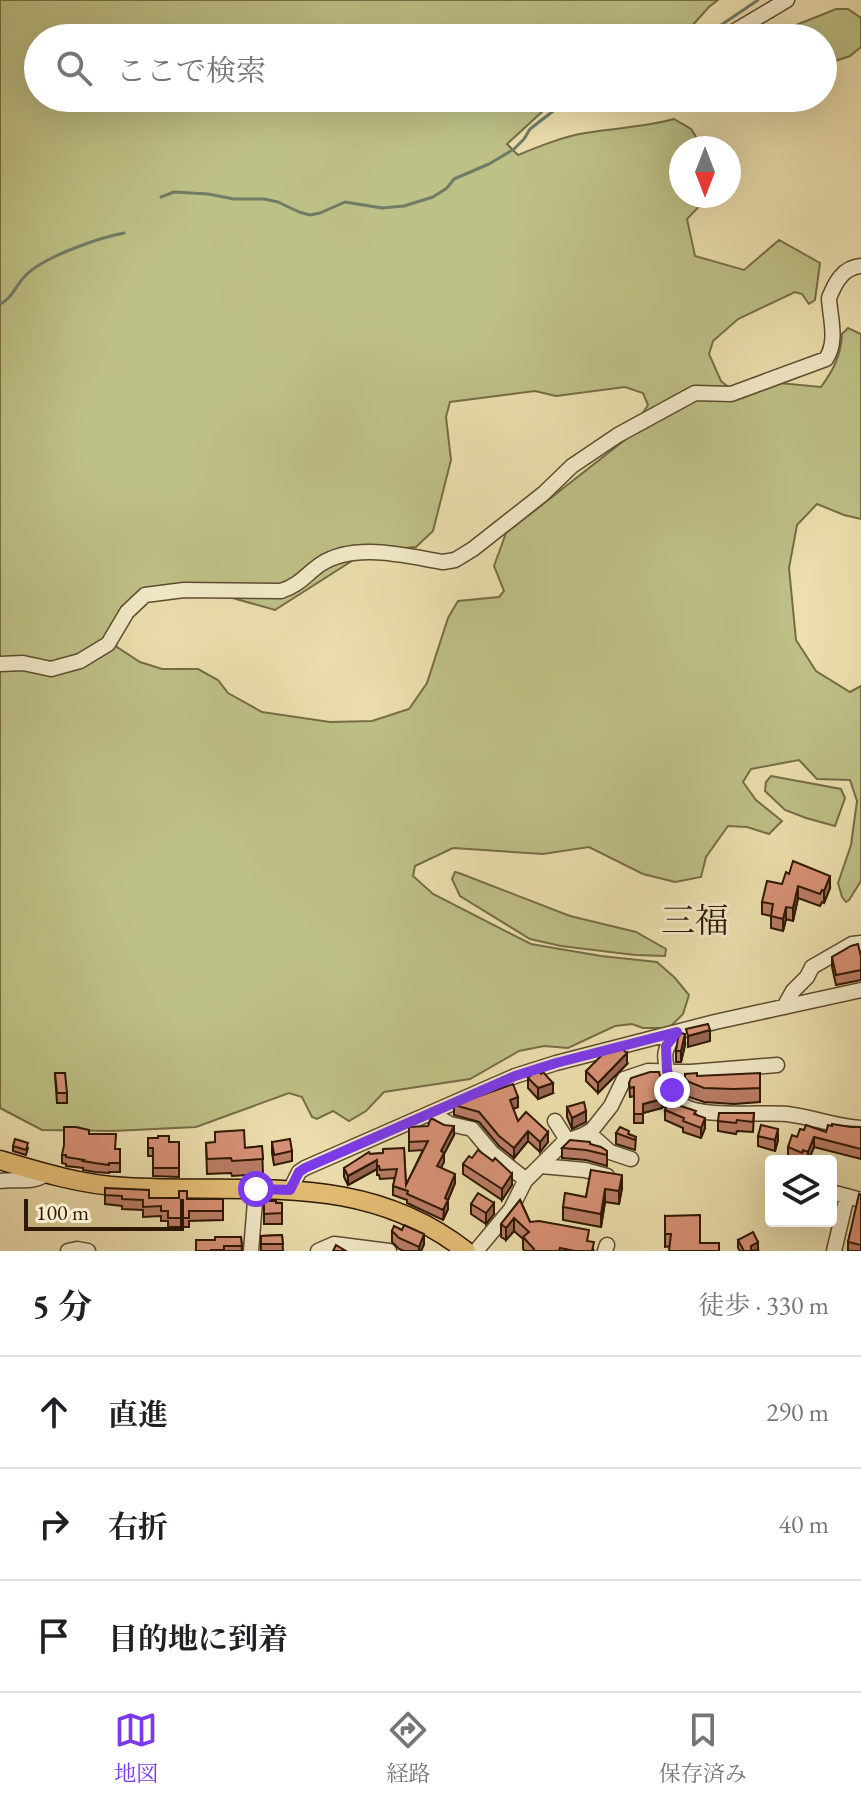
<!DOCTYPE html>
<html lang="ja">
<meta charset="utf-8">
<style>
body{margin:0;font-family:"EB Garamond","Noto Serif JP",serif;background:#f2f2f2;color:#202124}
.controls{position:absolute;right:24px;bottom:24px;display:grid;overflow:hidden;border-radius:8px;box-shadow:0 8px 32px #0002}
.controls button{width:72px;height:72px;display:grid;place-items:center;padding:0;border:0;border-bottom:2px solid #e0e0e0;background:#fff;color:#202124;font:40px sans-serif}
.compass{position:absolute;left:669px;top:136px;width:72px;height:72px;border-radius:50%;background:#fff;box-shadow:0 8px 32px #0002;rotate:180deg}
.scale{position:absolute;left:24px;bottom:20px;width:160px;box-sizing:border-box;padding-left:8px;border:4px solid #2f1905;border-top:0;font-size:22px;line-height:28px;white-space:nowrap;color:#2f1905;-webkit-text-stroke:6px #f3ebca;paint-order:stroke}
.stop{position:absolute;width:24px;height:24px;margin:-18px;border:6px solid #7c3aed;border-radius:50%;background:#fff}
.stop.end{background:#7c3aed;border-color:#fff;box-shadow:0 2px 8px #0008}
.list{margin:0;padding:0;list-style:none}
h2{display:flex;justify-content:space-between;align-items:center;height:104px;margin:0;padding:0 32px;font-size:34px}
h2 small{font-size:26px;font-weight:400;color:#757577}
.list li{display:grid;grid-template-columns:52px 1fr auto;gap:24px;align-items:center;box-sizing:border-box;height:112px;padding:0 32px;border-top:2px solid #e0e0e0}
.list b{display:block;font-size:30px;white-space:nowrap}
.list em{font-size:26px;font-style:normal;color:#757577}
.icon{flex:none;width:44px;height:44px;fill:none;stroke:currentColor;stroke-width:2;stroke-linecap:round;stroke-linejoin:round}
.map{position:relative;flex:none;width:861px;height:1251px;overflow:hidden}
.search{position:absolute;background:#fff;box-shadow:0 8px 32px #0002;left:24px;right:24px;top:24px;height:88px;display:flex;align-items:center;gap:20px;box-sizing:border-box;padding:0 28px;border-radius:44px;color:#757577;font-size:30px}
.sheet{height:440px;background:#fff}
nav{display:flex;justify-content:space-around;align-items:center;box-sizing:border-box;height:112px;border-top:2px solid #e0e0e0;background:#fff;font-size:22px;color:#757577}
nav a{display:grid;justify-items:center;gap:4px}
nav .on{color:#7c3aed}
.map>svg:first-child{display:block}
</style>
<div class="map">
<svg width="861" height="1251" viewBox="0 0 861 1251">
<rect width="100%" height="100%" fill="#ede0ae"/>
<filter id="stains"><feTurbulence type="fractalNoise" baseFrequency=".0025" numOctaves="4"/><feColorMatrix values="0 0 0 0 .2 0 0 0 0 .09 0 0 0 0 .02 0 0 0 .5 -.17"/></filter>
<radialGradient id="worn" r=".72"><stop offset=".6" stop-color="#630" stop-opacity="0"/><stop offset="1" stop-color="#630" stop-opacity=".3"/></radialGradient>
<path fill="#bec186" stroke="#766d46" stroke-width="2" fill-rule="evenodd" d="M 0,0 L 718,0 L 709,7 L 681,38 L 38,38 L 38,98 L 557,98 L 507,144 L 518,155 C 540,146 562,137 585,133 C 615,128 645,127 674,119 L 691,129 L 700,143 L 705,148 L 681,148 L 681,196 L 709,196 L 687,219 L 695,256 L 744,270 L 779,240 L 820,263 L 815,300 L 809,304 L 802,294 L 795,292 L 738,319 L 713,341 L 709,354 L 721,381 L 742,398 L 779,383 L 821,387 C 834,369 841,355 842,334 L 848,328 L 861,334 L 861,519 L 844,515 L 817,504 L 797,525 L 789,568 L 796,640 L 816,671 L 850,692 L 861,686 L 861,881 L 849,900 L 846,902 L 842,897 L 838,883 L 851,845 L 857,801 L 850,780 L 817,779 L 799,760 L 751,769 L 743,782 L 756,800 L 782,821 L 769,834 L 747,827 L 728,826 L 706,857 L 701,877 L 675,882 L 643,874 L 589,847 L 543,854 L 453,848 L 415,866 L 413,876 L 433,894 L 531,944 L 601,956 L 657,962 L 675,978 L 689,995 L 683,1014 L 669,1028 L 643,1028 L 632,1024 L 615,1026 L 568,1048 L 544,1046 L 519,1051 L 470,1079 L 384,1092 L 366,1111 L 349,1121 L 333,1111 L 317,1119 L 312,1117 L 302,1097 L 289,1093 L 196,1127 L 113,1131 L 42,1130 L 0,1108 ZM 625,387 L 643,393 L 648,405 L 626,439 L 506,533 L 494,566 L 504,591 L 499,597 L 458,601 L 448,618 L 427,683 L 409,709 L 372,721 L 330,722 L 262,712 L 228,693 L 218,680 L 198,669 L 162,669 L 140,662 L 117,647 L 113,636 L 123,609 L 161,586 L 187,585 L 275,610 L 366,552 L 416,547 L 433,531 L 451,460 L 446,417 L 450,402 L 535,391 L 556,396 Z
M 836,9 L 848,9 L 861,18 L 861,47 L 850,56 L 823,65 L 823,38 L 764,38 Z
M 771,776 L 841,789 L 845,798 L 835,826 L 806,818 L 785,810 L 765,791 L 766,782 Z
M 455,872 L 459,873 L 570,916 L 636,932 L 666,949 L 665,956 L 635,955 L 561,946 L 530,939 L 460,896 L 452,879 Z"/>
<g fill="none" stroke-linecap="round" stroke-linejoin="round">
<path stroke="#6f7c66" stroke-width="3" d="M 702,38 L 758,0
M 161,197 L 174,192 L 208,194 L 234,199 L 264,199 L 278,202 L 299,212 L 310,215 L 320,213 L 345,202 L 382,208 L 404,206 L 433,197 L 447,188 L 454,179 L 489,164 L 514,149 L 524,139 L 530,129 L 570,98
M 0,304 C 12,299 16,285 25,276 C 43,257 98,238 124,233"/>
<defs>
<path id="minor" d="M 723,38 L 787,0
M 0,664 L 23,663 L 51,669 L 80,661 L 108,644 L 127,612 L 145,595 L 184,590 L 281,591 C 300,585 306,574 321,564 C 355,542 406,556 443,562 L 455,560 L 473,549 L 543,494 L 572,466 L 618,435 L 695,393 L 731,394 L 826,359 C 838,341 830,318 829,298 C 835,283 843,267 861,266
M 784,1007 L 793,991 L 807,977 L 812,967 L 852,944 L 861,943
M 677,1032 C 663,1049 663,1056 669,1077 C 672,1088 674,1098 683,1105 C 700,1118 762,1112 787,1114 C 813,1117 836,1127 861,1128
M 431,1113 L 450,1124 L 472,1129 L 492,1153 L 526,1180
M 555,1121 L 567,1140
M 589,1133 L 610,1152 L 631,1159
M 541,1166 L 585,1170 L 607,1176
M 0,1181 C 16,1178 35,1185 48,1172
M 290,1190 L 299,1172 L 305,1168 L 515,1076 L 556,1063 L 715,1022 L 861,990
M 831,1192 L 861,1200
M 68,1251 L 77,1249 L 88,1251
M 251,1251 L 256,1189
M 318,1251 L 334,1244 L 389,1251
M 476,1251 L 511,1209 L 525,1181 L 564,1142 L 583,1135 L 592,1130 L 611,1106 L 624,1079 L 648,1071 L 691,1072 L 777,1065
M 605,1251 L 607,1245
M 834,1251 L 847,1196"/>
<path id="major" d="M 0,1160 C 40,1172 83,1185 125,1187 C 248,1195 361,1169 466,1251"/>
</defs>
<use href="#minor" stroke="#5e4b2f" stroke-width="17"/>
<use href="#major" stroke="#2f1905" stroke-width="21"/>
<use href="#minor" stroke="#f3ebca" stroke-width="14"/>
<use href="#major" stroke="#e6c077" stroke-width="18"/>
</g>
<path fill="#ba7e66" stroke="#2f1905" stroke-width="2" d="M 782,884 L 830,888 L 824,903 L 822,902 L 820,906 L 798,898 L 793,921 L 786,919 L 783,931 L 771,928 L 771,916 L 762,914 L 762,902 Z
M 832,957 L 861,957 L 861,980 L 836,985 L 832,967 Z
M 685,1045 L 681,1062 L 676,1062 L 676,1051 Z
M 627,1064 L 598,1093 L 586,1081 L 586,1071 Z
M 55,1073 L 67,1093 L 67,1103 L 57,1103 Z
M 685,1074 L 760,1088 L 760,1102 L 734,1104 L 704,1102 L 689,1097 L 685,1092 Z
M 528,1078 L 553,1093 L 538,1099 L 528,1088 Z
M 629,1083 L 662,1083 L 669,1097 L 669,1102 L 696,1114 L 705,1128 L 701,1138 L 683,1132 L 683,1128 L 665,1120 L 665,1110 L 667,1107 L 662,1107 L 662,1108 L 643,1113 L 643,1123 L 634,1123 L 634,1096 L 630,1097 Z
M 454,1105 L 518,1107 L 513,1109 L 518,1121 L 548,1142 L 540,1152 L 528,1141 L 514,1158 L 499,1146 L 479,1122 L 454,1115 Z
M 567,1107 L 586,1122 L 572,1129 L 567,1117 Z
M 754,1113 L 753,1132 L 737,1131 L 736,1134 L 718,1131 L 718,1121 Z
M 832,1126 L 861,1127 L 861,1159 L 814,1147 L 808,1161 L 803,1160 L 802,1161 L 798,1161 L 788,1157 L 788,1147 L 804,1130 L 826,1132 Z
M 409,1127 L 454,1135 L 444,1154 L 444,1162 L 441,1167 L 455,1183 L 448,1200 L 448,1209 L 443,1220 L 407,1203 L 407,1200 L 393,1195 L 393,1186 L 395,1178 L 380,1179 L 379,1175 L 377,1175 L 377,1169 L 348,1185 L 344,1177 L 344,1168 L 370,1154 L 383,1153 L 404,1148 L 406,1185 L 423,1150 L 409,1151 Z
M 616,1133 L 629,1134 L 636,1137 L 635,1150 L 616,1144 Z
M 89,1134 L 116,1149 L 120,1149 L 120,1172 L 109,1172 L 109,1173 L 95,1172 L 83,1170 L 83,1168 L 66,1166 L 66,1164 L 62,1163 L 62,1155 Z
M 758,1136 L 778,1140 L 775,1151 L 758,1146 Z
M 148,1138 L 169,1142 L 179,1142 L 179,1177 L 153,1176 L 153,1156 L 148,1156 Z
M 272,1142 L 292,1151 L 292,1161 L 274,1165 L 272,1153 Z
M 206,1143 L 245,1148 L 262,1146 L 263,1174 L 232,1176 L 231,1173 L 207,1174 Z
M 590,1144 L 607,1151 L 607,1166 L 586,1160 L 562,1158 L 562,1148 Z
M 13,1146 L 28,1148 L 26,1155 L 13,1151 Z
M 463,1164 L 512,1185 L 502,1200 L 463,1174 Z
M 591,1170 L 622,1188 L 619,1204 L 605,1202 L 601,1227 L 563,1220 L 563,1207 L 586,1197 Z
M 105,1188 L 149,1198 L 223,1199 L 223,1220 L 189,1221 L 189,1227 L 168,1227 L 168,1221 L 161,1221 L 161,1216 L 143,1217 L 143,1210 L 122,1209 L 122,1206 L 105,1204 Z
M 861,1195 L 861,1251 L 848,1251 L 848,1242 Z
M 520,1200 L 530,1222 L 589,1242 L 594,1251 L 525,1251 L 523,1249 L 523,1239 L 514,1231 L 506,1240 L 501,1237 L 501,1224 Z
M 264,1201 L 282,1203 L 282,1224 L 264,1224 Z
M 471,1204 L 494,1214 L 486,1224 L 471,1214 Z
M 665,1216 L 700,1243 L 665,1247 Z
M 392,1231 L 424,1244 L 421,1251 L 404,1251 L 399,1249 L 392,1242 Z
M 282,1235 L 283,1251 L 261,1251 L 261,1236 Z
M 241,1237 L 242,1251 L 196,1251 L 215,1240 Z
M 738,1240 L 758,1250 L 756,1251 L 740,1251 L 738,1248 Z"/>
<path fill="#976653" stroke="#2f1905" stroke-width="2" d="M 830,876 L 830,888 L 824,903 L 824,891 Z
M 798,886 L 798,898 L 793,921 L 793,908 Z
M 786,907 L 786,919 L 783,931 L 783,919 Z
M 710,1030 L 710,1041 L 688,1047 L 688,1036 Z
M 685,1034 L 685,1045 L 681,1062 L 681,1051 Z
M 627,1053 L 627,1064 L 598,1093 L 598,1083 Z
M 553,1083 L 553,1093 L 538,1099 L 538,1088 Z
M 518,1097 L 518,1107 L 510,1110 L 510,1100 Z
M 662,1099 L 662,1108 L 643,1113 L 643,1104 Z
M 586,1111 L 586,1122 L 572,1129 L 572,1118 Z
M 705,1118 L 705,1128 L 701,1138 L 701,1128 Z
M 454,1126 L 454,1135 L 444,1154 L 444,1162 L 437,1175 L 437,1166 L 441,1151 Z
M 778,1129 L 778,1140 L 775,1151 L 775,1140 Z
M 528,1131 L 528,1141 L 514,1158 L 514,1148 Z
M 548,1132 L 548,1142 L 540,1152 L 540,1142 Z
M 814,1137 L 814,1147 L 808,1161 L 808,1152 Z
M 377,1160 L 377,1169 L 348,1185 L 348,1176 Z
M 455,1174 L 455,1183 L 448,1200 L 448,1209 L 443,1220 L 445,1198 Z
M 512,1174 L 512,1185 L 502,1200 L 502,1189 Z
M 622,1175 L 622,1188 L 619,1204 L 619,1191 Z
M 605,1189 L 605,1202 L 601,1227 L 601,1214 Z
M 494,1203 L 494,1214 L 486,1224 L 486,1213 Z
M 514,1218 L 514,1231 L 506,1240 L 506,1228 Z
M 424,1234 L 424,1244 L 421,1251 L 419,1251 L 419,1247 Z
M 758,1242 L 758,1250 L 751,1251 L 751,1246 Z"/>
<path fill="#d89277" stroke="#2f1905" stroke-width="2" d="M 793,861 L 830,876 L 824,891 L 822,890 L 820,894 L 798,886 L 793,908 L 786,907 L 783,919 L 771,916 L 773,904 L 762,902 L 767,881 L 782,884 L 786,872 L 789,874 Z
M 858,944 L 861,957 L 861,970 L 836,975 L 832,957 L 851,946 Z
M 708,1024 L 710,1030 L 688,1036 L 686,1029 Z
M 681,1033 L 685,1034 L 681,1051 L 676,1051 L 678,1038 Z
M 620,1047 L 627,1053 L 598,1083 L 586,1071 L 607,1050 Z
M 537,1069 L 541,1074 L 543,1072 L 553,1083 L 538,1088 L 528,1078 Z
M 650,1072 L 659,1072 L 662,1083 L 669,1097 L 659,1098 L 662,1099 L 643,1104 L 643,1114 L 634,1114 L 634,1087 L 630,1088 L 629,1083 L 631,1078 Z
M 55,1073 L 65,1073 L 67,1093 L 57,1093 Z
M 697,1073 L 697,1076 L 760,1073 L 760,1088 L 734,1089 L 704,1088 L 689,1082 L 685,1078 L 685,1074 Z
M 513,1084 L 518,1097 L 510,1100 L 518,1121 L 526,1112 L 548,1132 L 540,1142 L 528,1131 L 514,1148 L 499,1136 L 479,1112 L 454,1105 Z
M 584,1102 L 586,1111 L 572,1118 L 567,1107 Z
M 669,1102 L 696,1111 L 694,1114 L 705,1118 L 701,1128 L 683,1121 L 684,1118 L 665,1110 Z
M 719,1113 L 754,1113 L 753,1122 L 737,1120 L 736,1123 L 718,1121 Z
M 431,1118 L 444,1125 L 454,1126 L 441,1151 L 444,1153 L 437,1166 L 455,1174 L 445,1198 L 448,1200 L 443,1210 L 407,1194 L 408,1191 L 393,1186 L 397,1169 L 380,1170 L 379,1166 L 377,1166 L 377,1160 L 348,1176 L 344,1168 L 369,1152 L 370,1154 L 383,1153 L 383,1149 L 404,1148 L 406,1185 L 428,1141 L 409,1142 L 409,1127 L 428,1126 Z
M 832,1124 L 851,1127 L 861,1127 L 861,1149 L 814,1137 L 808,1152 L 803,1150 L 802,1153 L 788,1147 L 792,1135 L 797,1137 L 800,1129 L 804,1130 L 806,1125 L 826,1132 L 828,1125 L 832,1126 Z
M 761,1125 L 778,1129 L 775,1140 L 758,1136 Z
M 64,1127 L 76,1127 L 89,1130 L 89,1134 L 116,1134 L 115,1149 L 120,1149 L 120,1163 L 109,1163 L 109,1165 L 95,1163 L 83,1161 L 84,1160 L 66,1157 L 66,1155 L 62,1155 L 64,1145 Z
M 620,1127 L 629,1131 L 628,1134 L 636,1137 L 635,1140 L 616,1133 Z
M 244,1130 L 245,1148 L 262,1146 L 263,1159 L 232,1161 L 231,1158 L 207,1159 L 206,1143 L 215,1142 L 215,1132 Z
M 158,1136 L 169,1136 L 169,1142 L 179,1142 L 179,1168 L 153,1168 L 153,1148 L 148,1148 L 148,1138 L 158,1138 Z
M 15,1139 L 28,1143 L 26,1150 L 13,1146 Z
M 290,1139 L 292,1151 L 274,1155 L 272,1142 Z
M 570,1140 L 590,1142 L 590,1144 L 601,1147 L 607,1151 L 607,1155 L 586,1150 L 562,1148 Z
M 478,1150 L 493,1161 L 495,1158 L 512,1174 L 502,1189 L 463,1164 L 469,1156 L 472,1158 Z
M 591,1170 L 622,1175 L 619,1191 L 605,1189 L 601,1214 L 563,1207 L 565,1193 L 586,1197 Z
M 105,1188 L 149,1190 L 149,1198 L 179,1198 L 179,1191 L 187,1191 L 187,1199 L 223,1199 L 223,1211 L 189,1211 L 189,1218 L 168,1218 L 168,1211 L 161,1211 L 161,1206 L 143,1207 L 143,1200 L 122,1199 L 122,1196 L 105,1195 Z
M 478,1193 L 494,1203 L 486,1213 L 471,1204 Z
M 859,1194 L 861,1195 L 861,1245 L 848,1242 Z
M 520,1200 L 530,1222 L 539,1221 L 589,1230 L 587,1241 L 594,1242 L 592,1251 L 575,1251 L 560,1248 L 559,1251 L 534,1251 L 534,1249 L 523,1237 L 529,1232 L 514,1218 L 506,1228 L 501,1224 Z
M 264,1201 L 276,1201 L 276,1203 L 282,1203 L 282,1213 L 264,1214 Z
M 700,1215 L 700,1243 L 719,1243 L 719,1251 L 669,1251 L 671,1234 L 665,1234 L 665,1216 Z
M 404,1225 L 424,1234 L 419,1247 L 399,1238 L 392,1231 L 394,1226 L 402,1230 Z
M 753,1232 L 758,1242 L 751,1246 L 751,1251 L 744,1251 L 738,1240 Z
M 282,1235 L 283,1244 L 261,1244 L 261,1236 Z
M 215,1237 L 241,1237 L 242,1246 L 224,1246 L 224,1250 L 211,1250 L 211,1251 L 196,1251 L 196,1240 L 215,1240 Z
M 336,1245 L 346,1251 L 333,1251 Z"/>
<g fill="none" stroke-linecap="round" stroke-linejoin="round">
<path stroke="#7c3aed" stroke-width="10" d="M 256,1189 L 290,1190 L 299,1172 L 305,1168 L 515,1076 L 556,1063 L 677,1032 L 666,1046 L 667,1070 L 672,1090"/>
</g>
<g text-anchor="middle" stroke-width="6" stroke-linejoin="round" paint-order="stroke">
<g font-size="34" fill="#2f1905" stroke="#f3ebca">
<text x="695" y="932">三福</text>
</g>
</g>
<rect width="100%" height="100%" filter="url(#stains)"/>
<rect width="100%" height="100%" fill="url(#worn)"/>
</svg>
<div class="controls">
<button><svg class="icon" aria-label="layers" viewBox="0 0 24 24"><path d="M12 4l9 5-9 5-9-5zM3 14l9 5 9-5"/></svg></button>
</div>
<svg class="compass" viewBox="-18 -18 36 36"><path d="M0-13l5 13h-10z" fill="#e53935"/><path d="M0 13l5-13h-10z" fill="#757577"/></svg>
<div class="scale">100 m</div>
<div class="stop" style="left:256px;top:1189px"></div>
<div class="stop end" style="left:672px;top:1090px"></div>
<div class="search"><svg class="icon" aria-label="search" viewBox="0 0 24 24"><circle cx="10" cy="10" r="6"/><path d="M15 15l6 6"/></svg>ここで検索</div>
</div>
<section class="sheet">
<h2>5 分<small>徒歩 · 330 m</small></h2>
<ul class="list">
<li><svg class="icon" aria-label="ahead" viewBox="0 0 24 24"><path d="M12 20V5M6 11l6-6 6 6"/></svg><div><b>直進</b></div><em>290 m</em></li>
<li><svg class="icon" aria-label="right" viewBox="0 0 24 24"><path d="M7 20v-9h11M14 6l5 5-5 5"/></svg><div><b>右折</b></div><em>40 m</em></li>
<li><svg class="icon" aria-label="arrive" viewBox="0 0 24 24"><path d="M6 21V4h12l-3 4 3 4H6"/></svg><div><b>目的地に到着</b></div></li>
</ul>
</section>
<nav>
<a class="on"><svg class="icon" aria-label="map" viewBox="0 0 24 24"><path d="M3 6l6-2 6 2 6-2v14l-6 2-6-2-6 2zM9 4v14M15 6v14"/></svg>地図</a>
<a><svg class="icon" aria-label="directions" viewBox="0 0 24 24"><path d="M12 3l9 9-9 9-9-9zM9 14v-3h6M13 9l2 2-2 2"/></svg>経路</a>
<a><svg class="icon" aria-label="saved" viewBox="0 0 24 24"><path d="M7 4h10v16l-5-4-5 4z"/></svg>保存済み</a>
</nav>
